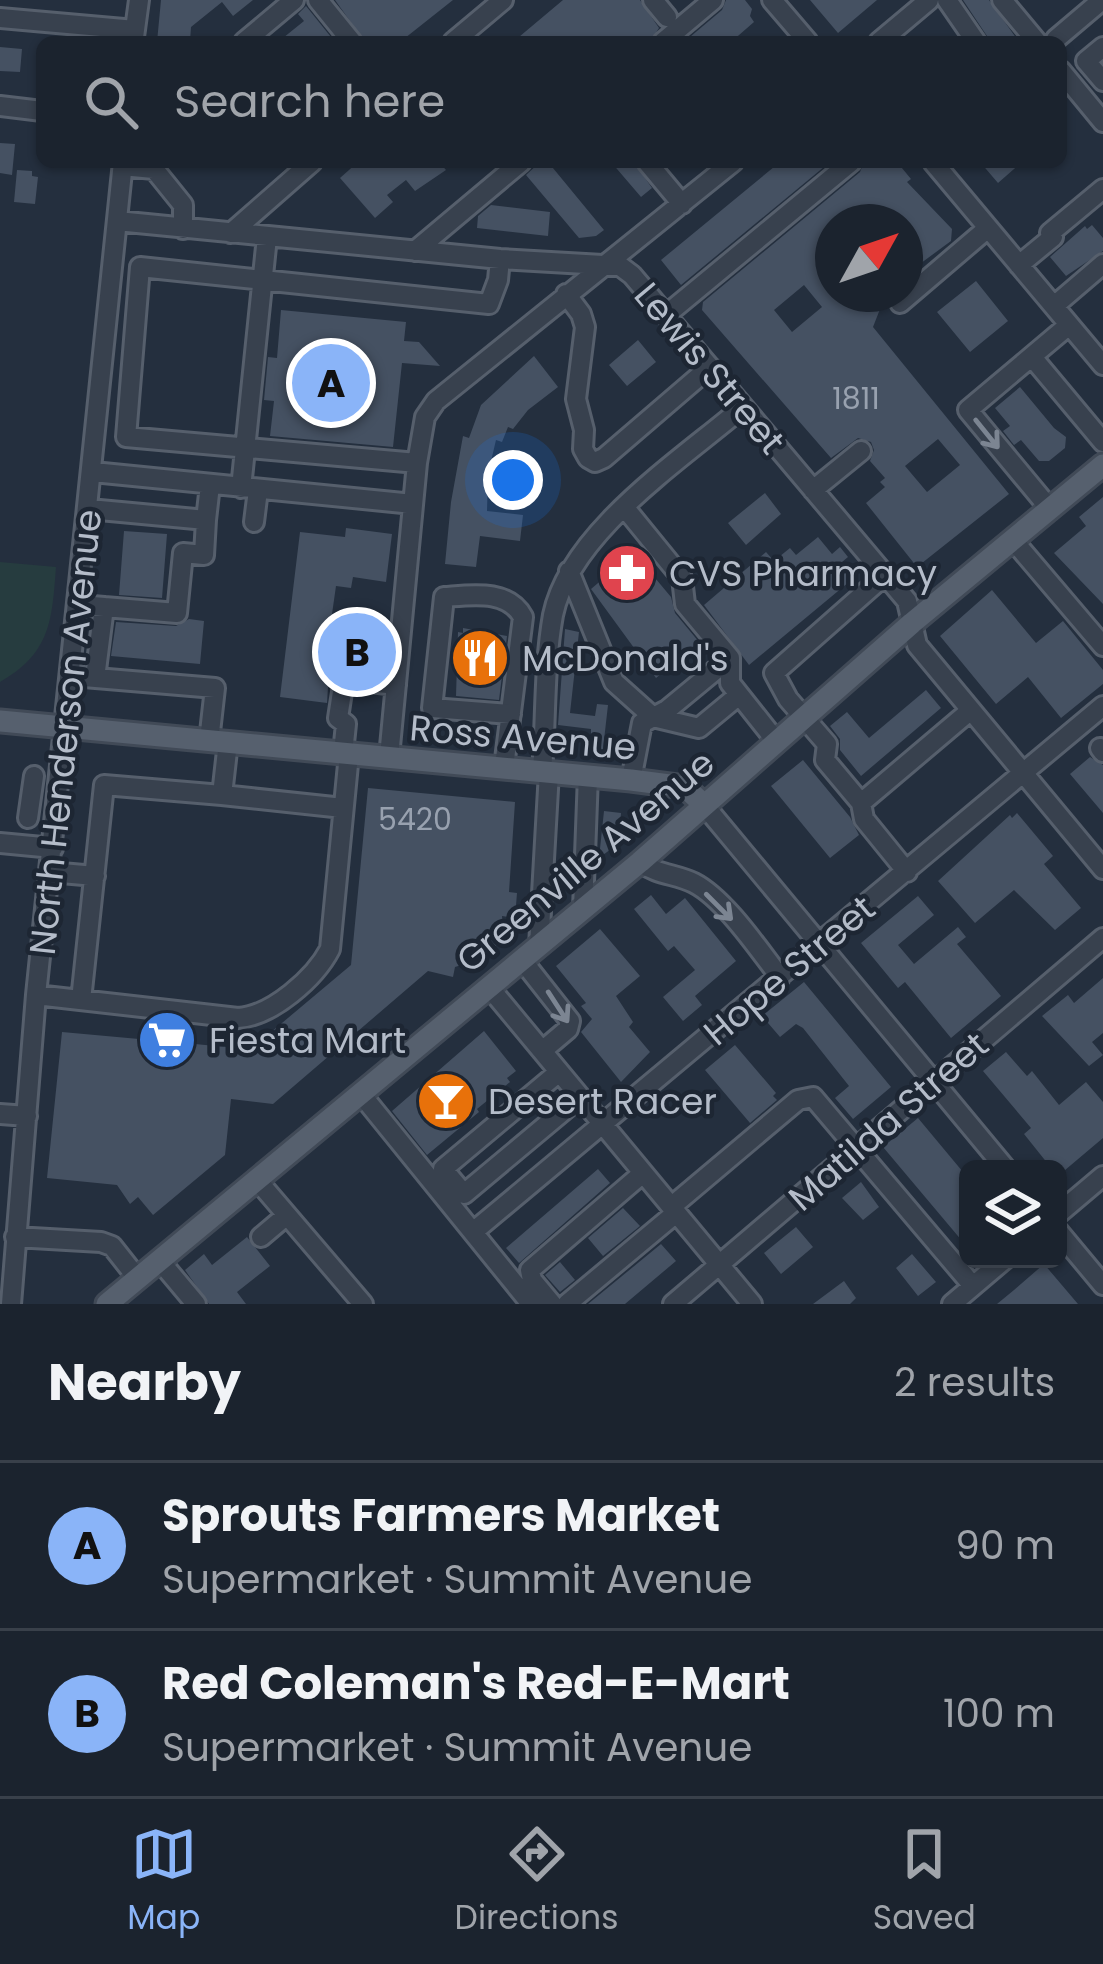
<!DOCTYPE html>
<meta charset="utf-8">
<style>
body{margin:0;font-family:Poppins,sans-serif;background:#282f3a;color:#f1f3f6}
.controls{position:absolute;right:36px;bottom:36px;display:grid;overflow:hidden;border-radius:18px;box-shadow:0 3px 9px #0004}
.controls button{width:108px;height:108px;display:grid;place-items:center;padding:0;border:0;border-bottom:3px solid #39404a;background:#1b232e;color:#f1f3f6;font:60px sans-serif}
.compass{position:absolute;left:815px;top:204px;width:108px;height:108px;border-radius:50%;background:#1b232e;box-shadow:0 3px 9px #0004;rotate:50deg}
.you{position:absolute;left:513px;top:480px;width:42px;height:42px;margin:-30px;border:9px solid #fff;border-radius:50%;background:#1a73e8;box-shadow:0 0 0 18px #1a73e833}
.badge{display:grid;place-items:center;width:78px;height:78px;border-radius:50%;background:#8ab4f8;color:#111;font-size:39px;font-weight:700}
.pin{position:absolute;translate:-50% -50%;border:6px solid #fff;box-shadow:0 3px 12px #0006}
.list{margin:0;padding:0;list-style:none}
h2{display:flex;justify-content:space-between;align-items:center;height:156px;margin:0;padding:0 48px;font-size:51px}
h2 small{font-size:39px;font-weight:400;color:#a0a4aa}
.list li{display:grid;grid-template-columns:78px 1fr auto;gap:36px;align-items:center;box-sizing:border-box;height:168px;padding:0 48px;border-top:3px solid #39404a}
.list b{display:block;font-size:45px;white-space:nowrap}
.list p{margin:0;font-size:39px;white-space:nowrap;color:#a0a4aa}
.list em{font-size:39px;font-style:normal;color:#a0a4aa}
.icon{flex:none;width:66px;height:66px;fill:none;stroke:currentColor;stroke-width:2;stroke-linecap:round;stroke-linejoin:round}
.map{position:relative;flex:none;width:1103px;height:1304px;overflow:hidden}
.search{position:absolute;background:#1b232e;box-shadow:0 3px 9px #0004;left:36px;right:36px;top:36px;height:132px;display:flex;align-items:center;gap:30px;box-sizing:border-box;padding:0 42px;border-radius:18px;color:#a0a4aa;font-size:45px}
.sheet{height:492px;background:#1b232e}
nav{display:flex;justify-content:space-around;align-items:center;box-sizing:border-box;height:168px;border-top:3px solid #39404a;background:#1b232e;font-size:33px;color:#a0a4aa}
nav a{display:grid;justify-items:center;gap:6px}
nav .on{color:#8ab4f8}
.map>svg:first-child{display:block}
</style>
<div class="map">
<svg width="1103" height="1304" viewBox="0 0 1103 1304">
<rect width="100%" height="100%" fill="#242f3e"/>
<path fill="#263c3f" d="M 0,562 L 56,567 C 52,620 51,653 0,682 Z"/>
<path fill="#455162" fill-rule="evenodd" d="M 161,0 L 253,0 L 233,16 L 222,2 L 191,27 L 190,42 L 157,42 Z
M 335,0 L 453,0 L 400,42 L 365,42 Z
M 563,0 L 640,0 L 659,28 L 650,42 L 513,42 Z
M 726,0 L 745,0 L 752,9 L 750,16 L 754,22 L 731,42 L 684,42 L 722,10 Z
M 810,0 L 877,0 L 838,33 Z
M 963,0 L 989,0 L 1019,42 L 991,42 Z
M 305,7 L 306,6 L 335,42 L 278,42 L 304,21 L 298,14 Z
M 0,47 L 22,49 L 20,72 L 0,71 Z
M 0,143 L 15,144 L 12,175 L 0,173 Z
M 358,162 L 439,162 L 446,170 L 415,191 L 406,180 L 387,195 L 393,202 L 375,218 L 340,178 Z
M 540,162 L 548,162 L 604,230 L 596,236 L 579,238 L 526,175 Z
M 611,162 L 634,162 L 652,188 L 641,197 Z
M 780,162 L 830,162 L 681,285 L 661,260 Z
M 864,162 L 897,162 L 911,179 L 907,182 L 952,229 L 951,241 L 913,269 L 905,259 L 905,222 L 833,222 L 833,294 L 878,294 L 872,301 L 882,304 L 873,327 L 1009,494 L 917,567 L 866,503 L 885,487 L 880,482 L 885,478 L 870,461 L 874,450 L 871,442 L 858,438 L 831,458 L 702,310 L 703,302 L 860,172 ZM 804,285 L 822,307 L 792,332 L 774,310 ZM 938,439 L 960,465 L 927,492 L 905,466 Z
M 980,162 L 1022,162 L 998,183 Z
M 17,170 L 32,171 L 32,176 L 38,177 L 35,204 L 14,202 Z
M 491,205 L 550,212 L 548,236 L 477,228 L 478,216 Z
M 1092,225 L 1103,238 L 1103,251 L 1066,276 L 1050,257 L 1085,226 L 1087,229 Z
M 976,281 L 1008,321 L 970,352 L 937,312 Z
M 281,310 L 406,322 L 404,341 L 419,342 L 440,366 L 402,363 L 393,447 L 270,436 L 274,401 L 264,400 L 268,357 L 277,358 Z
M 638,340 L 656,362 L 627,386 L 609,365 Z
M 534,356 L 558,387 L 528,410 L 513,429 L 508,427 L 502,442 L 496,440 L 488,474 L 487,511 L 523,515 L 520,541 L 480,536 L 476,567 L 445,564 L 451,502 L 463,436 L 469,438 L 481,405 Z
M 1020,387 L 1054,428 L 1066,437 L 1065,448 L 1049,461 L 1039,461 L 1021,440 L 1014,445 L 1003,431 L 1010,426 L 995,408 Z
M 765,493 L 781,514 L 746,545 L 728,523 Z
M 1103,497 L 1103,604 L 1054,553 L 1086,526 L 1079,517 Z
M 346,528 L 392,534 L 386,582 L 353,577 L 351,588 L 336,586 L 332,614 L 378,620 L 373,661 L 330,656 L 327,703 L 280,697 L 300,532 L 345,537 Z
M 124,531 L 167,534 L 162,598 L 119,595 Z
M 818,537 L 832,554 L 840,547 L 848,557 L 842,562 L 855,577 L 749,665 L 704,605 L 766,552 L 774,561 L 790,548 L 796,555 Z
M 616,552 L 625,562 L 635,554 L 671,597 L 675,613 L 699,642 L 656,678 L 591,589 L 611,572 L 603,563 Z
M 992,590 L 1036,643 L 1063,621 L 1103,670 L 1103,684 L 1061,718 L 1028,677 L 996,704 L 940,636 Z
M 189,619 L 204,621 L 200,664 L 111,656 L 116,622 L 176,626 Z
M 463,628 L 507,636 L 499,700 L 456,696 L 458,632 L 463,633 Z
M 565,629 L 579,632 L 570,713 L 595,716 L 597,704 L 608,705 L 603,749 L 591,748 L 591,729 L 558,725 Z
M 926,690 L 941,708 L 861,776 L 840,750 L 840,739 L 830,726 L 847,712 L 869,738 Z
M 1090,757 L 1103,765 L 1103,813 L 1070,774 Z
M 803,760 L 850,817 L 859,835 L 830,858 L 771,786 Z
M 368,788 L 515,802 L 509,892 L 517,893 L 515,918 L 502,916 L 504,939 L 478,960 L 455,967 L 453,977 L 428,971 L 273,1104 L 231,1099 L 225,1155 L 153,1215 L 138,1197 L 130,1204 L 117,1185 L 47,1178 L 62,1032 L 139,1039 L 141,1028 L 196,1033 L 195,1044 L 236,1048 L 236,1042 L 257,1044 L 351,965 Z
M 604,811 L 621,813 L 619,843 L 599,858 Z
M 1017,813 L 1053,856 L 1044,864 L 1081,908 L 1055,930 L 1014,890 L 975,923 L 938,881 L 1010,815 L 1012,818 Z
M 651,895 L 666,914 L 685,898 L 736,961 L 695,996 L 702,1005 L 683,1021 L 663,997 L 695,970 L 674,946 L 668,951 L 634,909 Z
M 918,896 L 934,915 L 898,945 L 914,964 L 958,927 L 966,937 L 957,944 L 1001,996 L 951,1038 L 905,982 L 898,988 L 861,943 Z
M 600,929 L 640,976 L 616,996 L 633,1022 L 629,1027 L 650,1052 L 621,1082 L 581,1032 L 592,1019 L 581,1006 L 586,1003 L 556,966 Z
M 1103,978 L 1103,1033 L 1092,1042 L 1103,1055 L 1089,1066 L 1042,1016 L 1068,995 L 1074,1003 Z
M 804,982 L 891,1087 L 853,1119 L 835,1098 L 849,1086 L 803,1028 L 796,1024 L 780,1037 L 762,1016 Z
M 484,1031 L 516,1071 L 507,1078 L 510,1082 L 477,1109 L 479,1112 L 427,1155 L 392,1111 Z
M 735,1045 L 776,1093 L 773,1096 L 777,1100 L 750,1123 L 705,1070 Z
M 1006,1052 L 1027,1076 L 1032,1071 L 1059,1105 L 1086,1082 L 1103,1102 L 1103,1138 L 1058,1176 L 1058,1169 L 1052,1169 L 1024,1134 L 1031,1128 L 983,1071 Z
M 918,1118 L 968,1178 L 968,1248 L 883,1147 Z
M 598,1169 L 610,1183 L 519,1263 L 506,1248 Z
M 861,1182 L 879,1207 L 863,1220 L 842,1198 Z
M 623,1208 L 640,1226 L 603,1256 L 588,1238 Z
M 796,1227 L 813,1247 L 781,1274 L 764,1253 Z
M 247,1237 L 270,1266 L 237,1292 L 246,1304 L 209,1304 L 185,1270 L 204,1254 L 212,1265 Z
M 661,1244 L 676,1261 L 625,1304 L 588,1304 Z
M 912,1254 L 936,1282 L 918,1296 L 896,1268 Z
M 560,1262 L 575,1280 L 560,1292 L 545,1275 Z
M 1044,1264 L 1078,1304 L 997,1304 L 1014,1290 Z
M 844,1281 L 856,1298 L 850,1304 L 813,1304 Z"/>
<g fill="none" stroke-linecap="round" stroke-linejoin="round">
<defs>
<path id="minor" d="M 318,0 L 352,42
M 653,0 L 667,17
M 772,0 L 808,42
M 947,0 L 976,42
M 1002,0 L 1037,42
M 0,18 L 135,30
M 134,37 L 139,0
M 1056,39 L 1102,0
M 244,42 L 294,0
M 453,42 L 503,0
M 663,42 L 713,0
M 879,42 L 929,0
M 1103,47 L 1086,61 L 1103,81
M 1061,71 L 1103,122
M 0,106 L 42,111
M 647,162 L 682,204
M 933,162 L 1103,365
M 122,166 L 154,169 L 183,205 L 183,229
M 117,221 L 500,259 L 620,266 L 632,275 L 907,601 L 917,645 L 1103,869
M 231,233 L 312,162
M 415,251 L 521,162
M 1019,265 L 1053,237 L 1050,233 L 1103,189
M 566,294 L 581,314 L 585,327 L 576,399 L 584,430 L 583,449 L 588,458 L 595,462 L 604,458 L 710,367
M 900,303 L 988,228
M 1054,306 L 1103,264
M 666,315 L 851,162
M 1032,357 L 1103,442
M 417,463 L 126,437 L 140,267 L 489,304 L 498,280 L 500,259
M 93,472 L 413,504
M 241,488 L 267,237
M 813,490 L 861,451
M 625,508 L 682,578 L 685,604 L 730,658 L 730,683 L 776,741
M 89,509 L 206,520 L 210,485
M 1050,509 L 968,410 L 1069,325
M 254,522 L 258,490
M 1013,540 L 1103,646
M 569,571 L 614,682 L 653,717 L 699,728 L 739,695
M 885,575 L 774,673 L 788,699 L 827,744 L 825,760 L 861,803 L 864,819 L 907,872
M 80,605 L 177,613 L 183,553 L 204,555 L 206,520
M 72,676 L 215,688 L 209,741
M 95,678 L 104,607
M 228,742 L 222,795 L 343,808
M 1100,748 L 1103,752
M 343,753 L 346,724 L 338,718 L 344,679 L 396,685
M 389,757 L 417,463 L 425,417 L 436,401 L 733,162
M 504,767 L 523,617 C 508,589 472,595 444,597 L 432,708 L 511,714
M 542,771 C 546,720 544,665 553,615 C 570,532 681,460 743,407
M 631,780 L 642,723 L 667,710 L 730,658
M 861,803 L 971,710
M 704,805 L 1006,1169
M 28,818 L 34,776
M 0,843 L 53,848
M 640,862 C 657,875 676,874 694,883 C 725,899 759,950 780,977
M 50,872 L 95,876
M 583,909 L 588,775
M 539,946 L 549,772
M 522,960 L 570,1021 L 568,1029 L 542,1051
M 489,987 L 752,1304
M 36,995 L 238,1018 C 272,1016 315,978 330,949 L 349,754
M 81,1000 L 104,785 L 222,795
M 559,1072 L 443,1169 L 464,1194 L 580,1097
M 361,1094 L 531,1304
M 0,1114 L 27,1116
M 258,1181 L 363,1304
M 671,1207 L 798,1100 L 813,1097 L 973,1286
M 1058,1214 L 1103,1176
M 1058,1231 L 1103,1285
M 473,1232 L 1103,706
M 15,1237 L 101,1242 L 112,1246 L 138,1279
M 261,1237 L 287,1215
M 160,1261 L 196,1304
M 11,1304 L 36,995 L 123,162
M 552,1304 L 532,1280 L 530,1270 L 643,1173
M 567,1304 L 676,1213
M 673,1304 L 1103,938
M 952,1304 L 1005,1259"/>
<path id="major" d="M 0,721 L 631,780 L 685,787 L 704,805
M 107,1304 L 640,862 L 912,623 L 1103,465"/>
</defs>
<use href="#minor" stroke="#565f6c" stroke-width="24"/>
<use href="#major" stroke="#414a57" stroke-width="27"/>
<use href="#minor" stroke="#38414e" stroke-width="18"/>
<use href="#major" stroke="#56606e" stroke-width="21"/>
</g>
<defs><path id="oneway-shaft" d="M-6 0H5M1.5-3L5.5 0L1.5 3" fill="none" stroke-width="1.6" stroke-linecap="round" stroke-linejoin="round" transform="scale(3)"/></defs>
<g stroke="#7c8592">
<use href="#oneway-shaft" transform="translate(987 434) rotate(51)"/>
<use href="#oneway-shaft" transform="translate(719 907) rotate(45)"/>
<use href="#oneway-shaft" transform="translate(558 1007) rotate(57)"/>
</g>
<defs>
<symbol id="pharmacy-disc" viewBox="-11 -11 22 22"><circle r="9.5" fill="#e0444e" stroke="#1d2633"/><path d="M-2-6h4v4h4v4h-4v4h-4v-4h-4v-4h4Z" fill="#fff"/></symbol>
<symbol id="restaurant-disc" viewBox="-11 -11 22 22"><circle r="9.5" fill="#e8710a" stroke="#1d2633"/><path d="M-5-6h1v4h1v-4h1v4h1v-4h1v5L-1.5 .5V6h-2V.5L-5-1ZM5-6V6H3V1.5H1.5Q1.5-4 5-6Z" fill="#fff"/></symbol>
<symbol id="supermarket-disc" viewBox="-11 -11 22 22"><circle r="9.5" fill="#3f7fe0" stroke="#1d2633"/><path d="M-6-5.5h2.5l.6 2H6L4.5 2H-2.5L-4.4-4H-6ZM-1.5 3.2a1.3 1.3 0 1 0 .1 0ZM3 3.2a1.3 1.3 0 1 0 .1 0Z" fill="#fff"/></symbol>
<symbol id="bar-disc" viewBox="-11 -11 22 22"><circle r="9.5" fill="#e8710a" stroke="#1d2633"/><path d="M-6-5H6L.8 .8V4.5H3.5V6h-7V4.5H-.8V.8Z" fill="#fff"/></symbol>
</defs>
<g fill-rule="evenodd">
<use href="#pharmacy-disc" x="594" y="540" width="66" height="66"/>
<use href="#restaurant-disc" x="447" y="625" width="66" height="66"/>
<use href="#supermarket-disc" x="134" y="1007" width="66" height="66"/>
<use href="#bar-disc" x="413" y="1068" width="66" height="66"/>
</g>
<g text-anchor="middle" stroke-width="9" stroke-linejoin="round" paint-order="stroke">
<g font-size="30" fill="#98a1af">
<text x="856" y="409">1811</text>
<text x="415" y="830">5420</text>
</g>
<g font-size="36" fill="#b4bcc9" stroke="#1d2633">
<text transform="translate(710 368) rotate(50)" y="13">Lewis Street</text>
<text transform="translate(65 732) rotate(-84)" y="13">North Henderson Avenue</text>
<text transform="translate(523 737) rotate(5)" y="13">Ross Avenue</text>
<text transform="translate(585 861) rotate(-40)" y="13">Greenville Avenue</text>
<text transform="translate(789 970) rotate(-40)" y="13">Hope Street</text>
<text transform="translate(888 1121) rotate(-41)" y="13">Matilda Street</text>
</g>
<g font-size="36" fill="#b4bcc9" stroke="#1d2633" text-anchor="start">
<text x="669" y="586">CVS Pharmacy</text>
<text x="522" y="671">McDonald's</text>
<text x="209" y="1053">Fiesta Mart</text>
<text x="488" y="1114">Desert Racer</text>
</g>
</g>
</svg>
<div class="controls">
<button><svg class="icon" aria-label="layers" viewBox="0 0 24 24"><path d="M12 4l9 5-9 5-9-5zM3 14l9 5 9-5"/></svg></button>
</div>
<svg class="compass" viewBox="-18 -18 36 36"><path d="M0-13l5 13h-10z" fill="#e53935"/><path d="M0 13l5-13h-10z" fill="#a0a4aa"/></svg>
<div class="you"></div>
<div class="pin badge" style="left:331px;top:383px">A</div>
<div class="pin badge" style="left:357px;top:652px">B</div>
<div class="search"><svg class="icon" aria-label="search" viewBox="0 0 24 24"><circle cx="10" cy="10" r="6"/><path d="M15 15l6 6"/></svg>Search here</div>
</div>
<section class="sheet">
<h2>Nearby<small>2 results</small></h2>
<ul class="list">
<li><span class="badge">A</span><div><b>Sprouts Farmers Market</b><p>Supermarket · Summit Avenue</p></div><em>90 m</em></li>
<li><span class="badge">B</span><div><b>Red Coleman's Red-E-Mart</b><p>Supermarket · Summit Avenue</p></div><em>100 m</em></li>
</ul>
</section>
<nav>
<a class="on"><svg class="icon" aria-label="map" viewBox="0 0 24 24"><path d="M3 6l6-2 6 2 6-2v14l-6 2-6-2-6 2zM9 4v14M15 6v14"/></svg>Map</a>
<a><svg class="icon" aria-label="directions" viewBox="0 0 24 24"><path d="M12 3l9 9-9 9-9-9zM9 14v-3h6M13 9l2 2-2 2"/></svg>Directions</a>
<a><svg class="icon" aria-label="saved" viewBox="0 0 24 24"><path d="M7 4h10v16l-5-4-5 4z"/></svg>Saved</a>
</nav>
